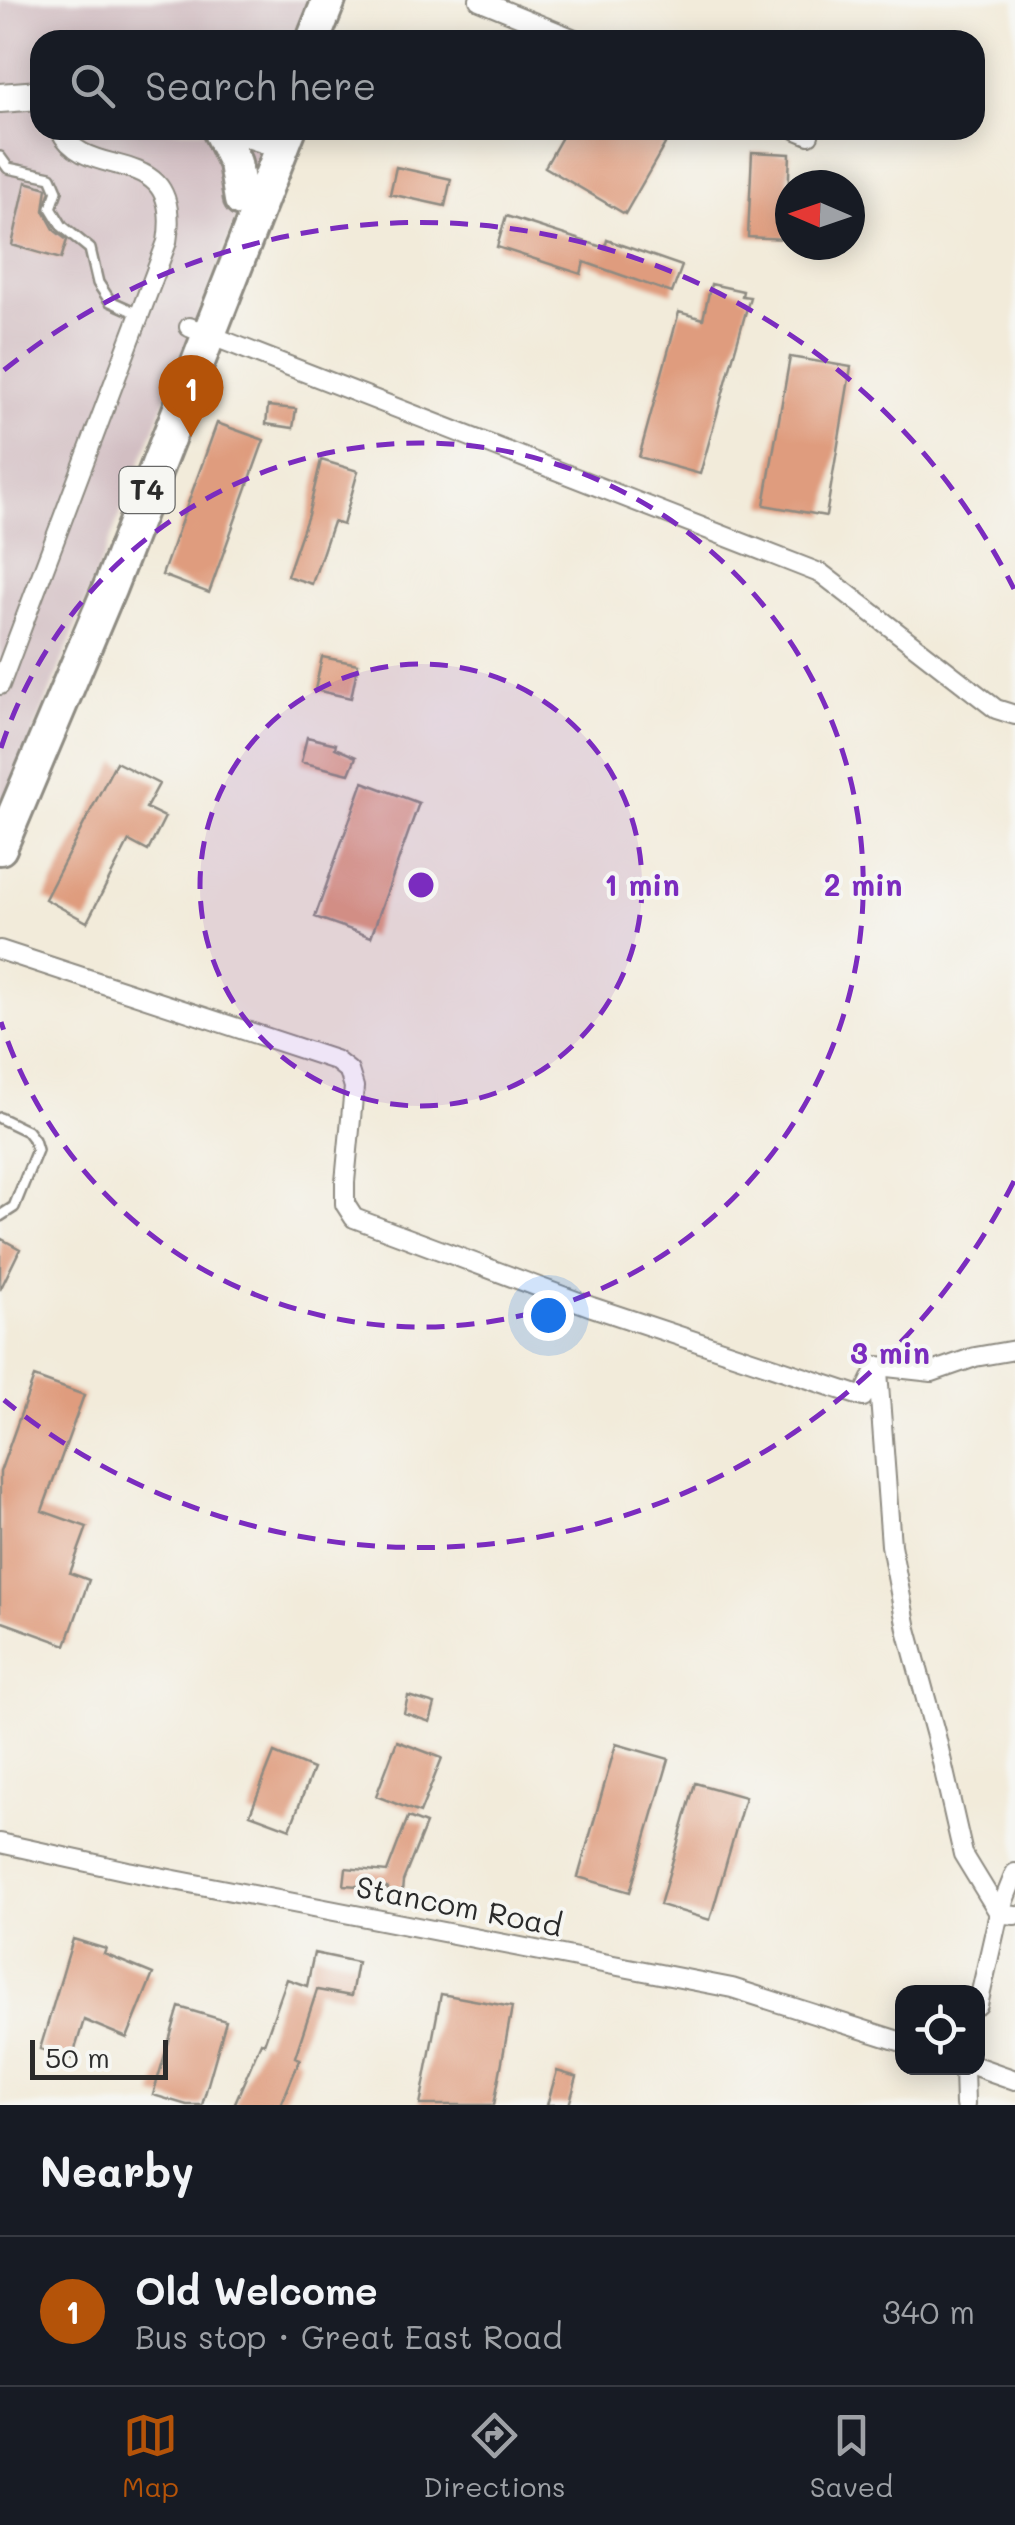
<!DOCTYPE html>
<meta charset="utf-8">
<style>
body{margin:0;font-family:Mali,sans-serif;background:#20242c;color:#f1f3f6}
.controls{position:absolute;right:30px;bottom:30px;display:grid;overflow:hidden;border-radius:20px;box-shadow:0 5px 25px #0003}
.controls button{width:90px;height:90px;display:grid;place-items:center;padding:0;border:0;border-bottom:2px solid #363941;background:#171b24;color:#f1f3f6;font:50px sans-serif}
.compass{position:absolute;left:775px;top:170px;width:90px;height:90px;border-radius:50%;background:#171b24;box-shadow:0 5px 25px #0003;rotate:272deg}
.scale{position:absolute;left:30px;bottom:25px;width:138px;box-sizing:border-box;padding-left:10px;border:5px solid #2b2b2b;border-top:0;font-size:28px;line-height:35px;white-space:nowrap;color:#2b2b2b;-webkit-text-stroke:8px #f6f6f2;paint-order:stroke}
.you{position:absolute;left:548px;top:1315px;width:35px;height:35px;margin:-25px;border:8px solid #fff;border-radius:50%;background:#1a73e8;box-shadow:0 0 0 15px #1a73e833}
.badge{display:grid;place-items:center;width:65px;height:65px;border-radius:50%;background:#b45309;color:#fff;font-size:32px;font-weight:700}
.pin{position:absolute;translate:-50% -82px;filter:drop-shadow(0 2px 5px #0008)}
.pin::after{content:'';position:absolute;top:52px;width:35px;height:30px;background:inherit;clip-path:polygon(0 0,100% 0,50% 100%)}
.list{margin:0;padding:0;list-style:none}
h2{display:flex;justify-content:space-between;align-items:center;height:130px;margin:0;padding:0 40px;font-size:42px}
h2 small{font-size:32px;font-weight:400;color:#9ea1a6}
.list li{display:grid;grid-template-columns:65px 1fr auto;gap:30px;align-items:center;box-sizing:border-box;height:150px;padding:0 40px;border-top:2px solid #363941}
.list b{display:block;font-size:38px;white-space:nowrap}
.list p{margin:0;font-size:32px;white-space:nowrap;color:#9ea1a6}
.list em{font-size:32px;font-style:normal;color:#9ea1a6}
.icon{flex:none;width:55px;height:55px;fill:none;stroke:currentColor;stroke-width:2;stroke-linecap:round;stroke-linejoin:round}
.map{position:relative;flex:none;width:1015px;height:2105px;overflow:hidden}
.search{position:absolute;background:#171b24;box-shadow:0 5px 25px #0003;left:30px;right:30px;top:30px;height:110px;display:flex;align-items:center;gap:25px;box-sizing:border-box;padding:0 35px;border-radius:30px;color:#9ea1a6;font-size:38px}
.sheet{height:280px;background:#171b24}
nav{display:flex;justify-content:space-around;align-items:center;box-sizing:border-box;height:140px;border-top:2px solid #363941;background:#171b24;font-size:28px;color:#9ea1a6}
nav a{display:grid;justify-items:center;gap:5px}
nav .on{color:#b45309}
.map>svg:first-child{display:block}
</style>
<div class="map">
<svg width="1015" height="2105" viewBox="0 0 1015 2105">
<rect width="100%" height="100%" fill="#f6f6f2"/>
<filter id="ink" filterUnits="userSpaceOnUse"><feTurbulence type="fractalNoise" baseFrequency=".01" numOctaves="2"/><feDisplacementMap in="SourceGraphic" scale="20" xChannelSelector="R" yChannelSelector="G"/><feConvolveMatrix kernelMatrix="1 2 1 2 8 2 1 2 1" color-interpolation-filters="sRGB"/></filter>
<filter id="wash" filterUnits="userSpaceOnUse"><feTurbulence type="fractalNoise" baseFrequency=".0048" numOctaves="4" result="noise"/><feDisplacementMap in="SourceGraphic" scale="40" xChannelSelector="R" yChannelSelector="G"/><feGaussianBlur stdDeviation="2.25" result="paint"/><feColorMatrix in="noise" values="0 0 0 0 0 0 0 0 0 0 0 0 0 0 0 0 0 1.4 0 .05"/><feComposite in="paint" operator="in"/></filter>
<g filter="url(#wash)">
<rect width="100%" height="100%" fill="#f2ebda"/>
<path fill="#d2bec2" d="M 0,0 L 323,0 L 308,40 L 40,40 L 40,130 L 272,130 L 0,819 Z"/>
<g id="blocks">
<path fill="#df9c7e" d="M 566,130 L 642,130 L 665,144 L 625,214 L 545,167 Z
M 752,152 L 790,154 L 786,239 L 748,237 Z
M 396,167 L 451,179 L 445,206 L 390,194 Z
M 26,182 L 47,188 L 44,211 L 55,231 L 67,240 L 61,259 L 12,245 Z
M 506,216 L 605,248 L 607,240 L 682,266 L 672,293 L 584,262 L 581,274 L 497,247 Z
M 711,284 L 743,291 L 742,296 L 750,297 L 700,474 L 639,457 L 679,312 L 703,319 Z
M 790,357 L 851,367 L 826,516 L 764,505 Z
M 268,406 L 296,409 L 293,428 L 266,424 Z
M 217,423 L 264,440 L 209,593 L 162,575 Z
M 321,460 L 358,471 L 343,525 L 333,522 L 312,584 L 287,576 L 308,515 Z
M 322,657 L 358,664 L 351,698 L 315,690 Z
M 307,737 L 336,744 L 335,748 L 356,757 L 349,774 L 301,762 Z
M 116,762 L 159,784 L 146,808 L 165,817 L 148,851 L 129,841 L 87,922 L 45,899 Z
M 363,782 L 419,803 L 371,937 L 315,917 Z
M 0,1238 L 20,1249 L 0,1290 Z
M 34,1377 L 84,1395 L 42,1511 L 87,1527 L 70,1573 L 89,1580 L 66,1645 L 0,1621 L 0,1472 Z
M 408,1696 L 435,1704 L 430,1722 L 404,1713 Z
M 397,1741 L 442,1758 L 420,1813 L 376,1796 Z
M 616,1744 L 669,1759 L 630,1892 L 578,1877 Z
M 274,1753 L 313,1769 L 290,1829 L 250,1814 Z
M 695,1783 L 745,1797 L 710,1920 L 660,1905 Z
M 408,1817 L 426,1824 L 403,1881 L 401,1904 L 387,1903 L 388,1888 L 344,1885 L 346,1868 L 387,1872 Z
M 73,1939 L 106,1949 L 104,1954 L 153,1974 L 127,2038 L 84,2020 L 72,2059 L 40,2049 Z
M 314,1953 L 357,1962 L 351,1996 L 317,1990 L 295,2057 L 300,2059 L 281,2105 L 234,2105 L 261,2042 L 264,2044 L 287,1979 L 307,1986 Z
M 441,1994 L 512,2007 L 494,2105 L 420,2105 Z
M 179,2007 L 226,2021 L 202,2105 L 187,2105 L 153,2095 Z
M 557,2071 L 577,2077 L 569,2105 L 547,2105 Z"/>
</g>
</g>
<g filter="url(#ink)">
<use href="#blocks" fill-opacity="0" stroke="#8e8b82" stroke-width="2.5"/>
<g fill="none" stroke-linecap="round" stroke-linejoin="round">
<defs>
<path id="lane" d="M 0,157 L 8,168 L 51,177 L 57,191 L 51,208 L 62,226 L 90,249 L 98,283 L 110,301 L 139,314
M 0,1118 L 27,1131 L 34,1140 L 37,1150 L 14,1207 L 0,1216"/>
<path id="street" d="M 479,0 L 577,40
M 797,130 L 809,135
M 189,327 L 822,574 L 996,709 L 1015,715
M 0,685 L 167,242 C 183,139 86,185 60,130
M 0,950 L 335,1060 L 349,1071 L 354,1087 L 345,1182 L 345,1204 L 354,1218 L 592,1307 L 863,1397 L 878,1366
M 878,1366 L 932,1372 L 975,1357 L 1015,1350
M 878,1371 L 891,1545 L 907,1629 L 936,1736 L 963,1854 L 999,1913 L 1015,1915
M 0,1843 L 128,1871 L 732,1988 L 902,2042
M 978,2005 L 999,1913 L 1015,1873
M 978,2067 L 1015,2080
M 964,2068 L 965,2105"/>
<path id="primary" d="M 0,98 L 40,95
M 239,130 L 284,145"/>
<path id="highway" d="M 313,40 L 329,0
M 219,130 L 235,163 L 241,200
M 0,848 L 110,587 L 289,130"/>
</defs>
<use href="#lane" stroke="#8e8b82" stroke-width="14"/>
<use href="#street" stroke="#8e8b82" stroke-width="22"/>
<use href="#primary" stroke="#8e8b82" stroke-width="32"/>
<use href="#highway" stroke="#8e8b82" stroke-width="38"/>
<use href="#lane" stroke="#fff" stroke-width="9"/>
<use href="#street" stroke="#fff" stroke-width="18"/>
<use href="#primary" stroke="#fff" stroke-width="28"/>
<use href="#highway" stroke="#fff" stroke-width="32"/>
</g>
</g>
<circle cx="421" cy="885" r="221" fill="#7b2cbf" fill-opacity=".12"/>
<g fill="none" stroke="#7b2cbf" stroke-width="5" stroke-dasharray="18 12">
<circle cx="421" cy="885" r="221"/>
<path d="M1 748A442 442 0 1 1 1 1022"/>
<path d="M1014 1181A663 663 0 0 1 4 1400M4 370A663 663 0 0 1 1014 589"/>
</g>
<g text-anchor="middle" stroke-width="8" stroke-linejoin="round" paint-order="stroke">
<rect fill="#f6f6f2" stroke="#686867" stroke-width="2.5" x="119.5" y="467" width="55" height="46" rx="8"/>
<g font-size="28" font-weight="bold" fill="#2b2b2b">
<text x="147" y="500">T4</text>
</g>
<g font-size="30" fill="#2b2b2b" stroke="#f6f6f2">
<text transform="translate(459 1907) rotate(11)" y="10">Stancom Road</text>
</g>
</g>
<circle cx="421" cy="885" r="15" fill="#7b2cbf" stroke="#f6f6f2" stroke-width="5"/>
<g font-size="30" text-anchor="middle" font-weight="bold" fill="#7b2cbf" stroke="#f6f6f2" stroke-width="8" stroke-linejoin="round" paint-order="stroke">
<text x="642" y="896">1 min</text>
<text x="863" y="896">2 min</text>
<text x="890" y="1364">3 min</text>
</g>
</svg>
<div class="controls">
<button><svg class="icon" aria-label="locate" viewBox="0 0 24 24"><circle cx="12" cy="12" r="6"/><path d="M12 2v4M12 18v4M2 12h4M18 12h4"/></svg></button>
</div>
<svg class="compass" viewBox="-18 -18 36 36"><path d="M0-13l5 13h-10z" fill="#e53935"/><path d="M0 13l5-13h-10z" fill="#9ea1a6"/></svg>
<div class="scale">50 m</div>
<div class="you"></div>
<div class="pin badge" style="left:191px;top:437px">1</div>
<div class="search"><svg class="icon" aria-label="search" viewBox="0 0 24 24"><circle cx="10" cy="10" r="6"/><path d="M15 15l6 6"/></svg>Search here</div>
</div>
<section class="sheet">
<h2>Nearby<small></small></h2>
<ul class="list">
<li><span class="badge">1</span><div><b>Old Welcome</b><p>Bus stop · Great East Road</p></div><em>340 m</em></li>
</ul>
</section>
<nav>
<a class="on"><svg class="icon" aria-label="map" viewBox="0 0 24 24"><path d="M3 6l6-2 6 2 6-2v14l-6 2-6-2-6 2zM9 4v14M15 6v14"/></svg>Map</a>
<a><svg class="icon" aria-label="directions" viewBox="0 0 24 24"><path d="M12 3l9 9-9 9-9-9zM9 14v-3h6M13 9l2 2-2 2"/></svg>Directions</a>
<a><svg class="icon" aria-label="saved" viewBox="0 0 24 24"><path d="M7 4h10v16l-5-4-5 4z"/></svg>Saved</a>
</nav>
